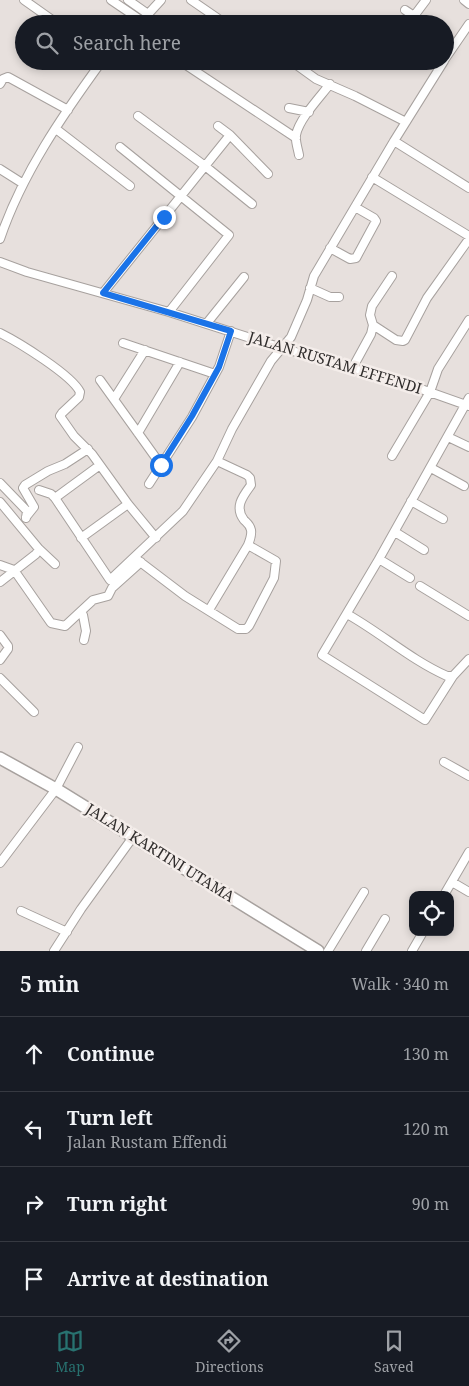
<!DOCTYPE html>
<meta charset="utf-8">
<style>
body{margin:0;font-family:"Noto Serif",serif;background:#20242c;color:#f1f3f6}
.controls{position:absolute;right:15px;bottom:15px;display:grid;overflow:hidden;border-radius:10px;box-shadow:0 2px 8px #0003}
.controls button{width:45px;height:45px;display:grid;place-items:center;padding:0;border:0;border-bottom:1px solid #363941;background:#171b24;color:#f1f3f6;font:25px sans-serif}
.stop{position:absolute;width:15px;height:15px;margin:-11px;border:4px solid #1a73e8;border-radius:50%;background:#fff}
.stop.end{background:#1a73e8;border-color:#fff;box-shadow:0 1px 5px #0008}
.list{margin:0;padding:0;list-style:none}
h2{display:flex;justify-content:space-between;align-items:center;height:65px;margin:0;padding:0 20px;font-size:21px}
h2 small{font-size:16px;font-weight:400;color:#9ea1a6}
.list li{display:grid;grid-template-columns:32px 1fr auto;gap:15px;align-items:center;box-sizing:border-box;height:75px;padding:0 20px;border-top:1px solid #363941}
.list b{display:block;font-size:19px;white-space:nowrap}
.list p{margin:0;font-size:16px;white-space:nowrap;color:#9ea1a6}
.list em{font-size:16px;font-style:normal;color:#9ea1a6}
.icon{flex:none;width:28px;height:28px;fill:none;stroke:currentColor;stroke-width:2;stroke-linecap:round;stroke-linejoin:round}
.map{position:relative;flex:none;width:469px;height:951px;overflow:hidden}
.search{position:absolute;background:#171b24;box-shadow:0 2px 8px #0003;left:15px;right:15px;top:15px;height:55px;display:flex;align-items:center;gap:12px;box-sizing:border-box;padding:0 18px;border-radius:28px;color:#9ea1a6;font-size:19px}
.sheet{height:365px;background:#171b24}
nav{display:flex;justify-content:space-around;align-items:center;box-sizing:border-box;height:70px;border-top:1px solid #363941;background:#171b24;font-size:14px;color:#9ea1a6}
nav a{display:grid;justify-items:center;gap:2px}
nav .on{color:#287270}
.map>svg:first-child{display:block}
</style>
<div class="map">
<svg width="469" height="951" viewBox="0 0 469 951">
<rect width="100%" height="100%" fill="#e7e0dd"/>
<g fill="none" stroke-linecap="round" stroke-linejoin="round">
<defs>
<path id="street" d="M 24,0 L 58,24
M 111,0 L 142,21
M 128,0 L 148,14
M 191,0 L 226,24
M 464,0 L 469,4
M 405,10 L 414,16 L 426,0
M 139,24 L 161,0
M 445,59 L 469,24
M 180,61 L 296,138
M 291,61 L 316,79 L 355,96 L 406,122
M 0,84 L 3,79 L 8,77 L 68,110
M 289,108 L 309,112
M 138,116 L 205,166 L 252,204
M 218,126 L 230,135 L 268,174
M 56,129 L 130,186
M 394,141 L 469,188
M 120,147 L 229,235 L 169,312
M 299,155 C 298,149 295,141 296,135 C 299,119 320,97 330,84
M 0,169 L 22,183
M 372,177 L 469,236
M 0,239 C 22,174 62,116 102,61
M 330,248 L 350,259 L 356,258 L 376,221 L 374,218 L 355,207
M 0,262 L 27,272 L 169,312 L 282,348 L 404,383 L 469,406
M 310,288 L 330,297 L 339,297
M 103,293 L 230,135
M 207,323 L 244,277
M 373,325 L 396,340 L 403,341 L 405,340 L 427,298 L 469,239
M 0,333 C 18,342 72,375 80,392 L 79,397 L 62,413 L 60,416 L 74,436 L 92,454 L 128,504 L 156,538
M 123,343 L 215,374
M 353,367 L 371,334 L 373,325 L 370,315 L 372,306 L 392,276
M 100,380 L 161,465
M 114,399 L 145,350
M 138,433 L 180,362
M 448,437 L 469,447
M 392,456 L 430,392 L 438,369 L 469,320
M 100,465 L 55,498 L 110,580 L 183,511 L 217,461 L 232,429 L 271,361 L 291,337 L 307,300 L 314,276 L 394,141 L 444,61
M 431,468 L 464,486
M 0,483 L 27,511 L 26,518
M 149,484 L 192,417 L 219,367 L 231,331
M 39,490 L 51,494 L 55,498
M 411,501 L 443,519
M 0,502 L 39,549 L 55,564
M 26,517 L 34,507 L 23,488 L 25,485 L 48,471 L 65,464 L 88,449
M 395,532 L 424,550
M 81,538 L 128,504
M 135,558 L 185,596 L 238,629 L 246,629 L 249,626 L 274,578 L 276,561 L 248,545 C 250,540 252,535 251,530 C 250,525 247,523 244,520 C 234,507 243,496 251,485 L 250,478 L 247,475 L 217,461
M 379,559 L 322,655 L 425,720 L 453,676
M 0,565 L 14,570 L 51,623 L 65,626 L 93,600 L 108,596 L 112,588 L 141,562
M 410,578 L 379,559 L 469,398
M 0,582 L 36,554 L 39,549
M 420,586 L 469,616
M 209,610 L 248,545
M 80,613 L 83,615 L 86,631 L 84,640
M 347,614 C 381,633 411,660 447,676 L 453,676 L 469,659
M 0,635 L 8,646 L 8,649 L 0,660
M 0,678 L 34,712
M 444,762 L 469,776
M 0,863 L 56,789 L 78,747
M 452,882 L 469,892
M 444,895 L 469,852
M 21,911 L 67,932
M 54,951 L 81,909 L 133,837
M 328,951 L 364,892
M 366,951 L 385,919
M 412,951 L 423,932"/>
<path id="secondary" d="M 0,758 L 56,789 L 318,951"/>
</defs>
<use href="#street" stroke="#a7a19e" stroke-width="10"/>
<use href="#secondary" stroke="#a7a19e" stroke-width="14"/>
<use href="#street" stroke="#fff" stroke-width="8"/>
<use href="#secondary" stroke="#fff" stroke-width="11"/>
</g>
<g fill="none" stroke-linecap="round" stroke-linejoin="round">
<path stroke="#1a73e8" stroke-width="6" d="M 161,465 L 192,416 L 219,367 L 231,331 L 103,293 L 164,217"/>
</g>
<g text-anchor="middle" stroke-width="5" stroke-linejoin="round" paint-order="stroke">
<g font-size="15" fill="#302d2c" stroke="#f4edea">
<text transform="translate(335 363) rotate(17)" y="5">JALAN RUSTAM EFFENDI</text>
<text transform="translate(160 853) rotate(32)" y="5">JALAN KARTINI UTAMA</text>
</g>
</g>
</svg>
<div class="controls">
<button><svg class="icon" aria-label="locate" viewBox="0 0 24 24"><circle cx="12" cy="12" r="6"/><path d="M12 2v4M12 18v4M2 12h4M18 12h4"/></svg></button>
</div>
<div class="stop" style="left:161px;top:465px"></div>
<div class="stop end" style="left:164px;top:217px"></div>
<div class="search"><svg class="icon" aria-label="search" viewBox="0 0 24 24"><circle cx="10" cy="10" r="6"/><path d="M15 15l6 6"/></svg>Search here</div>
</div>
<section class="sheet">
<h2>5 min<small>Walk · 340 m</small></h2>
<ul class="list">
<li><svg class="icon" aria-label="ahead" viewBox="0 0 24 24"><path d="M12 20V5M6 11l6-6 6 6"/></svg><div><b>Continue</b></div><em>130 m</em></li>
<li><svg class="icon" aria-label="left" viewBox="0 0 24 24"><path d="M17 20v-9H6M10 6l-5 5 5 5"/></svg><div><b>Turn left</b><p>Jalan Rustam Effendi</p></div><em>120 m</em></li>
<li><svg class="icon" aria-label="right" viewBox="0 0 24 24"><path d="M7 20v-9h11M14 6l5 5-5 5"/></svg><div><b>Turn right</b></div><em>90 m</em></li>
<li><svg class="icon" aria-label="arrive" viewBox="0 0 24 24"><path d="M6 21V4h12l-3 4 3 4H6"/></svg><div><b>Arrive at destination</b></div></li>
</ul>
</section>
<nav>
<a class="on"><svg class="icon" aria-label="map" viewBox="0 0 24 24"><path d="M3 6l6-2 6 2 6-2v14l-6 2-6-2-6 2zM9 4v14M15 6v14"/></svg>Map</a>
<a><svg class="icon" aria-label="directions" viewBox="0 0 24 24"><path d="M12 3l9 9-9 9-9-9zM9 14v-3h6M13 9l2 2-2 2"/></svg>Directions</a>
<a><svg class="icon" aria-label="saved" viewBox="0 0 24 24"><path d="M7 4h10v16l-5-4-5 4z"/></svg>Saved</a>
</nav>
